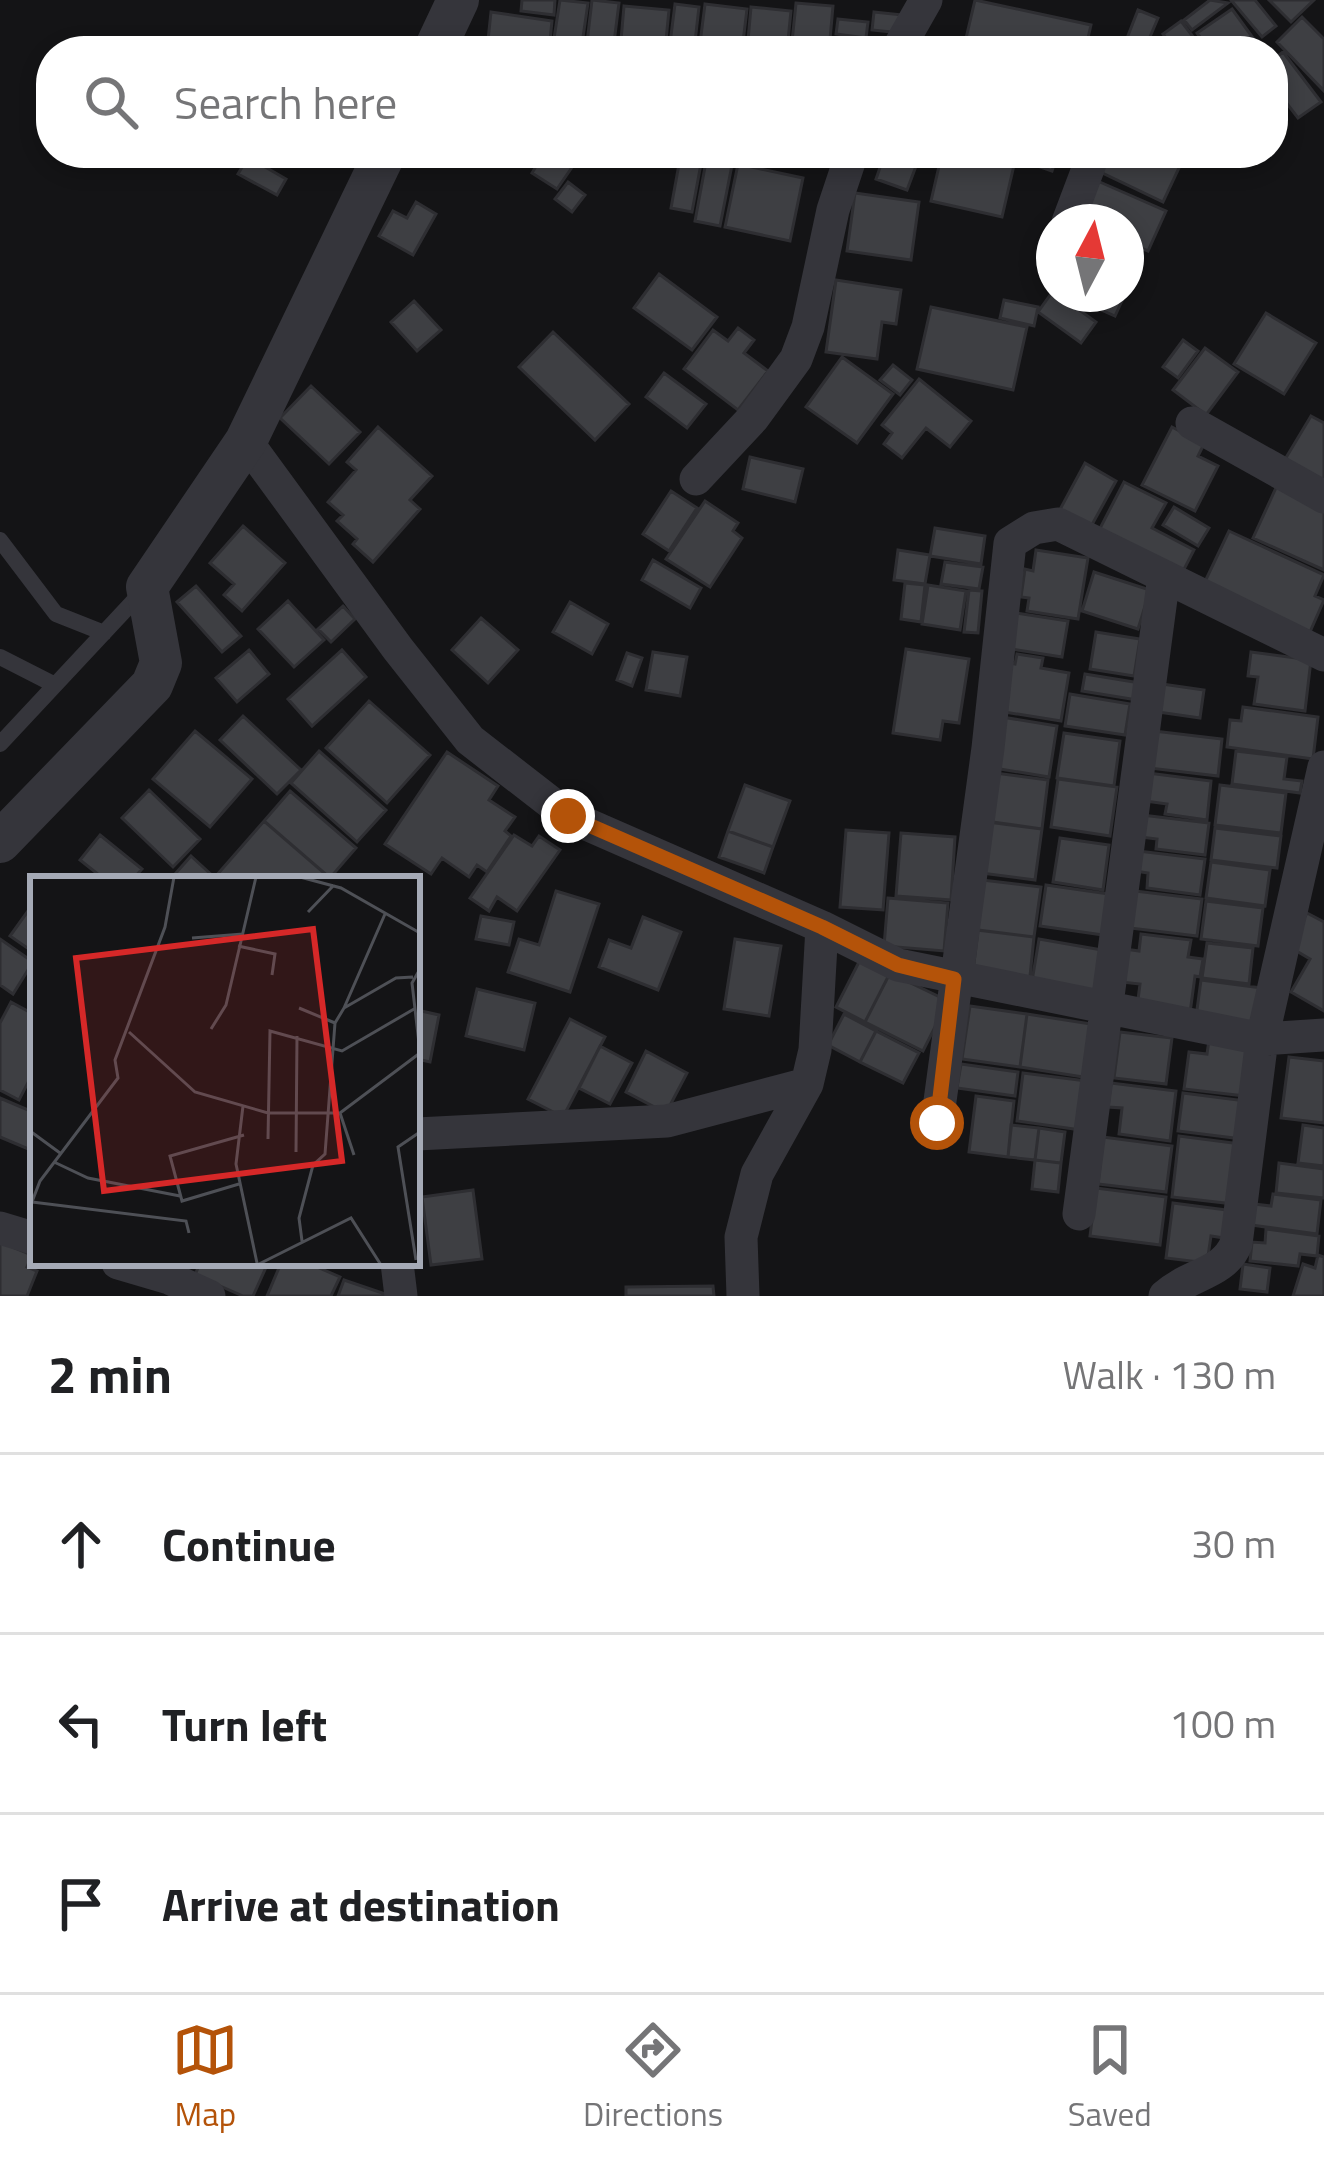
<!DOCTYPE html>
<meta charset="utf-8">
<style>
body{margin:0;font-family:"Titillium Web",sans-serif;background:#f2f2f2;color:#202124}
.compass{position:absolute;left:1036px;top:204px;width:108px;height:108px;border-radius:50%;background:#fff;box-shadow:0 6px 18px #0003;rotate:7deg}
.stop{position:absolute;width:36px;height:36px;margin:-27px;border:9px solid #b45309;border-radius:50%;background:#fff}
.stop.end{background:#b45309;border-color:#fff;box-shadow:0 3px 12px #0008}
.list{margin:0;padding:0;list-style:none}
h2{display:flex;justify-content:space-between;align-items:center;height:156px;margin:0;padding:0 48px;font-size:51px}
h2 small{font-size:39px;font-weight:400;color:#757577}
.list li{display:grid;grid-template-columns:78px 1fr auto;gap:36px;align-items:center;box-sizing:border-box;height:180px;padding:0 48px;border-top:3px solid #e0e0e0}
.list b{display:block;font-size:45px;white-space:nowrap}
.list em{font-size:39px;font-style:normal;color:#757577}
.icon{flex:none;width:66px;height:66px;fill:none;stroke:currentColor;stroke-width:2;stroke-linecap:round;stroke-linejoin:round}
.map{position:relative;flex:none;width:1324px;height:1296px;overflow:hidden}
.search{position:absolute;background:#fff;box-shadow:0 6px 18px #0003;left:36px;right:36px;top:36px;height:132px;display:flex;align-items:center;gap:30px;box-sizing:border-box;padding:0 42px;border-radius:48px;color:#757577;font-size:45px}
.sheet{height:696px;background:#fff}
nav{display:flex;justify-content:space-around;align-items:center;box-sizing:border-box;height:168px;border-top:3px solid #e0e0e0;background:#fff;font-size:33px;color:#757577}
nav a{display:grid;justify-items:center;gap:6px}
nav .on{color:#b45309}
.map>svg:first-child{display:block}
</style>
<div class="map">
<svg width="1324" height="1296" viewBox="0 0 1324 1296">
<rect width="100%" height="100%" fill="#141416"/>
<path fill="#3e3f43" stroke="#2e2e32" stroke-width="3" d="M 522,0 L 555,0 L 554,15 L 521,11 Z
M 560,0 L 588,3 L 581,51 L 552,51 Z
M 592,0 L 619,3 L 613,51 L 586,51 Z
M 975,0 L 1091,25 L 1085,51 L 963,51 Z
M 1210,0 L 1228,3 L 1192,30 L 1184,20 Z
M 1231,0 L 1255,0 L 1276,26 L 1262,37 Z
M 1269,0 L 1314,0 L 1291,22 Z
M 796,3 L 833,6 L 829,51 L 791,51 Z
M 675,4 L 699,7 L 694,51 L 669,51 Z
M 705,4 L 747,9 L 742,51 L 699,51 Z
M 624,6 L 669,10 L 665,51 L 620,51 Z
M 751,7 L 791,11 L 787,51 L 747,51 Z
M 1232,9 L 1253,38 L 1234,51 L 1210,51 L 1197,33 Z
M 1138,10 L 1158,18 L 1144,51 L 1122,51 Z
M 491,12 L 552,21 L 549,51 L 487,49 Z
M 874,12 L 903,15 L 901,33 L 872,30 Z
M 1302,17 L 1324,39 L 1324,91 L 1277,42 Z
M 838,19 L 868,22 L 866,38 L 836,34 Z
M 1181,21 L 1204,51 L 1176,51 L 1163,34 Z
M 841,38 L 882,42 L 881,51 L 840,51 Z
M 1283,52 L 1321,102 L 1298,118 L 1285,101 L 1277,106 L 1273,100 L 1273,60 Z
M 544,153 L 560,153 L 575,163 L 557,189 L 532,173 Z
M 681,153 L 703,153 L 692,212 L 671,208 Z
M 885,153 L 921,153 L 907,190 L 876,179 Z
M 942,153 L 980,153 L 1015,161 L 1002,217 L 931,201 Z
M 1014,153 L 1058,153 L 1052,171 L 1012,157 Z
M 1099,153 L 1186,153 L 1163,202 L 1092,168 Z
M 707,156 L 733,160 L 720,226 L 695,221 Z
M 248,157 L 286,179 L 277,195 L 238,174 Z
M 738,164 L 803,178 L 790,241 L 725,227 Z
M 1093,179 L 1166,211 L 1148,251 L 1126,242 L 1126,222 L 1081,222 Z
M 568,182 L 585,195 L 572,212 L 555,199 Z
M 855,193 L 919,202 L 911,260 L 847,251 Z
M 416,202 L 436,214 L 413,255 L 379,236 L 393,211 L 407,218 Z
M 659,274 L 717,317 L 692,350 L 634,308 Z
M 836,280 L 901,290 L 896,324 L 882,322 L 877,359 L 826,352 Z
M 1053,291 L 1096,322 L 1081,343 L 1038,312 Z
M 1065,294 L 1125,294 L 1115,316 Z
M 1004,300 L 1038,307 L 1034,326 L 1000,318 Z
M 414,301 L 441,330 L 417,351 L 391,322 Z
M 931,307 L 1027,327 L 1013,390 L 917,369 Z
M 1266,313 L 1316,343 L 1284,394 L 1234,364 Z
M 738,328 L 754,340 L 744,353 L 768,371 L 738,410 L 684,369 L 713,330 L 728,341 Z
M 553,332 L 629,404 L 595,440 L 519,367 Z
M 1183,340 L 1198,351 L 1178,378 L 1163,367 Z
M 1205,348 L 1238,372 L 1206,415 L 1173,390 Z
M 842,357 L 893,394 L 857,443 L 806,407 Z
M 893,365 L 912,380 L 900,395 L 880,380 Z
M 664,373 L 706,404 L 687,428 L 646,397 Z
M 919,379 L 971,421 L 950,447 L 926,428 L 902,458 L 884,444 L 892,433 L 882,425 Z
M 311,386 L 360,432 L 329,464 L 280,418 Z
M 1311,416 L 1324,423 L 1324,485 L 1284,461 Z
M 378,427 L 432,476 L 410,500 L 420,509 L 373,562 L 353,544 L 357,539 L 337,521 L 343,515 L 328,502 L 356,470 L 347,462 Z
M 1172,427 L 1204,444 L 1198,456 L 1218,466 L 1195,511 L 1142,485 Z
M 750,457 L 803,469 L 795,502 L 743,489 Z
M 1085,463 L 1116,481 L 1088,532 L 1057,515 Z
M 1280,479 L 1324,508 L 1324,570 L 1253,538 Z
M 1124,482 L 1166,503 L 1152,528 L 1194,550 L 1179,579 L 1096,536 Z
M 671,491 L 697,508 L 669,551 L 643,534 Z
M 705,501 L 738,523 L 733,531 L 742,538 L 710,587 L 666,559 Z
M 1174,507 L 1209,528 L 1198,546 L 1163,525 Z
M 243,526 L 285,563 L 242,611 L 224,595 L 234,584 L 210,563 Z
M 935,528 L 985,536 L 981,564 L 930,556 Z
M 1229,531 L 1324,575 L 1315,596 L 1324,600 L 1306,641 L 1200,592 Z
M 898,550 L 930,555 L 925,584 L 894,580 Z
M 1036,550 L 1088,558 L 1078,619 L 1027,611 L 1029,598 L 1021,597 L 1025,569 L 1033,571 Z
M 653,560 L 701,588 L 690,608 L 642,580 Z
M 945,562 L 983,567 L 979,589 L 941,584 Z
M 1094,572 L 1150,590 L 1138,629 L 1082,611 Z
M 905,583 L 925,585 L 921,622 L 901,619 Z
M 928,585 L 966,591 L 960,630 L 922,624 Z
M 196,586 L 241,636 L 222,652 L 177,602 Z
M 969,590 L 982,591 L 978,633 L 964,632 Z
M 288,601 L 324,640 L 294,667 L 258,629 Z
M 570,602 L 608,624 L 592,654 L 553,632 Z
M 343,606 L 355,619 L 331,642 L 318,629 Z
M 1016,613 L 1068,621 L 1062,657 L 1011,649 Z
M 481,618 L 518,650 L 488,683 L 452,650 Z
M 1096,632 L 1140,639 L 1134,676 L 1090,669 Z
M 906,649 L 969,659 L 959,723 L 943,721 L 940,740 L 893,733 Z
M 249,650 L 269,674 L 237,702 L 216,678 Z
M 342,650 L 366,677 L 312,726 L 288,699 Z
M 653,652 L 687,657 L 680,696 L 646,690 Z
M 1251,652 L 1311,660 L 1305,711 L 1254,704 L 1258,677 L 1248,676 Z
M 627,653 L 642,658 L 632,686 L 617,680 Z
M 1017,654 L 1043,658 L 1041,668 L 1069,673 L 1061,721 L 992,710 L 1000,661 L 1015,664 Z
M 1085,674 L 1140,683 L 1137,700 L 1082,691 Z
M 1162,684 L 1204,690 L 1200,718 L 1158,712 Z
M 1070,694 L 1130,704 L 1125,735 L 1065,726 Z
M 369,701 L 430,755 L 387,803 L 326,748 Z
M 1243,707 L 1318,717 L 1313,759 L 1227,747 L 1230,720 L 1241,721 Z
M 243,716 L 301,770 L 277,794 L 220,740 Z
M 996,716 L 1057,726 L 1049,777 L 988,767 Z
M 195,731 L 252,779 L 210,827 L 153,779 Z
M 1154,731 L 1222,739 L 1218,776 L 1149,768 Z
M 1064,733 L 1120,741 L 1114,786 L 1057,778 Z
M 319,751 L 386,810 L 357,842 L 291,783 Z
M 1236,751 L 1287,757 L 1284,779 L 1302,781 L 1300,793 L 1232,784 Z
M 447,752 L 498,786 L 489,800 L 515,817 L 505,831 L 511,836 L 487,872 L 477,865 L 469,877 L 442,858 L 431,874 L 385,844 Z
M 995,773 L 1048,780 L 1042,829 L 978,820 Z
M 1148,773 L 1211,781 L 1207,820 L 1165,814 L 1167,804 L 1145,801 Z
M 1058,779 L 1117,787 L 1110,836 L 1051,827 Z
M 745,785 L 790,801 L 773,847 L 728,831 Z
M 1220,785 L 1286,793 L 1281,833 L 1215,825 Z
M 149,790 L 200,839 L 173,867 L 122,818 Z
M 290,791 L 356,848 L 330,878 L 264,821 Z
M 1142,815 L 1209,823 L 1205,855 L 1156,849 L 1157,839 L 1140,837 Z
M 264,821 L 330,878 L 329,879 L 219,879 L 216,876 Z
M 988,822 L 1042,829 L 1035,880 L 981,873 Z
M 1215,828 L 1281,836 L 1277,868 L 1211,860 Z
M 846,830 L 889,833 L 883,910 L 840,907 Z
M 728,831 L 773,847 L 764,873 L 719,857 Z
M 901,833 L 955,837 L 951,900 L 896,896 Z
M 100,835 L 142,869 L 133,879 L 104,879 L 80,860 Z
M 514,835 L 532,846 L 539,836 L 560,850 L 517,911 L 497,897 L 489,911 L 470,898 Z
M 1060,838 L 1109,845 L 1103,890 L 1053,882 Z
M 1138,851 L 1205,859 L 1200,895 L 1147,888 L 1148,873 L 1135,871 Z
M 191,856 L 215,878 L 214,879 L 181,879 L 175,874 Z
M 1211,862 L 1270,870 L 1265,906 L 1206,898 Z
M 974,879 L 1041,887 L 1034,937 L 968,929 Z
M 1046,885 L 1109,894 L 1103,935 L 1040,926 Z
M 556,891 L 599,904 L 570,992 L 508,972 L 519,939 L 539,945 Z
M 1135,891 L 1202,899 L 1197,936 L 1130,928 Z
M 888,898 L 948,903 L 944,951 L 884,946 Z
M 1206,901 L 1263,908 L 1258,946 L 1201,939 Z
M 33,904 L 33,952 L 10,936 Z
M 1307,913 L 1324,922 L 1324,1011 L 1291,992 L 1310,959 L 1288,946 Z
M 481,916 L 514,922 L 509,945 L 476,939 Z
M 643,917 L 681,932 L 658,990 L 599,967 L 609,940 L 631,948 Z
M 978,930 L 1034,937 L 1029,986 L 972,979 Z
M 1141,934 L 1191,940 L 1188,957 L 1203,959 L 1200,977 L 1195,976 L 1190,1013 L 1137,1007 L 1140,984 L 1121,982 L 1125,949 L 1139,951 Z
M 0,939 L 33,962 L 13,994 L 0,985 Z
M 735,939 L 781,946 L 769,1016 L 724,1009 Z
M 1039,939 L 1102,950 L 1094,998 L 1031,987 Z
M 1207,943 L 1253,948 L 1249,984 L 1202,978 Z
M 861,958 L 890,973 L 865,1022 L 836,1007 Z
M 890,973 L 948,1001 L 923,1051 L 865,1022 Z
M 1201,980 L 1262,988 L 1258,1025 L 1196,1017 Z
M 477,989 L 535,1003 L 524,1050 L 466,1036 Z
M 11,1002 L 33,1014 L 33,1073 L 19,1100 L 0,1090 L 0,1023 Z
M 970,1006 L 1027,1014 L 1020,1067 L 962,1059 Z
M 417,1010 L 439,1015 L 430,1062 L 417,1059 Z
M 844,1014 L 876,1031 L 860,1062 L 828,1045 Z
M 1027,1014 L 1091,1024 L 1083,1077 L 1020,1067 Z
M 570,1019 L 605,1037 L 563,1117 L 528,1099 Z
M 876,1031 L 919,1053 L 903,1083 L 860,1062 Z
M 1120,1032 L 1172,1038 L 1166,1084 L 1114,1078 Z
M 1209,1040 L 1251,1045 L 1245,1096 L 1184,1089 L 1189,1052 L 1207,1054 Z
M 600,1046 L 632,1063 L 610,1104 L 579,1088 Z
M 646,1051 L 687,1073 L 666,1113 L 626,1092 Z
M 1289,1057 L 1324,1061 L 1324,1123 L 1281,1118 Z
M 961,1064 L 1018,1072 L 1015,1096 L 957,1088 Z
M 1023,1073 L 1087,1081 L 1081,1130 L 1017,1121 Z
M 1111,1083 L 1176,1091 L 1170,1141 L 1119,1134 L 1122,1108 L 1108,1107 Z
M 1183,1093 L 1246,1101 L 1242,1139 L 1178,1131 Z
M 976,1096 L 1014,1101 L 1008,1157 L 969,1152 Z
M 0,1098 L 33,1112 L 33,1151 L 0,1137 Z
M 1011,1125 L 1039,1128 L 1035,1160 L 1008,1157 Z
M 1303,1125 L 1324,1128 L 1324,1166 L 1298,1163 Z
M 1039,1128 L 1065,1132 L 1061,1163 L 1035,1160 Z
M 1179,1136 L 1241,1144 L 1234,1204 L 1172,1197 Z
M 1103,1137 L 1172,1146 L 1166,1192 L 1098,1184 Z
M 1035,1160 L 1061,1163 L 1058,1192 L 1032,1189 Z
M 1279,1163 L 1324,1169 L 1324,1198 L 1276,1193 Z
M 1096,1188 L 1166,1197 L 1160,1245 L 1090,1236 Z
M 473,1190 L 482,1259 L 431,1265 L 422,1197 Z
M 1273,1194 L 1321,1200 L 1317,1234 L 1251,1225 L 1254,1204 L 1271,1206 Z
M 1173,1203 L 1227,1210 L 1224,1238 L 1211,1236 L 1207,1263 L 1166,1258 Z
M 1266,1229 L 1319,1236 L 1317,1256 L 1300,1254 L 1298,1266 L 1250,1261 L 1252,1242 L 1265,1243 Z
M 0,1242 L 32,1255 L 27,1267 L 37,1271 L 27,1296 L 0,1296 Z
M 1318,1255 L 1324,1257 L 1324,1296 L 1293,1296 L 1303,1264 L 1315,1268 Z
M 200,1263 L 268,1263 L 253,1296 L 243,1296 L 195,1275 Z
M 281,1263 L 308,1263 L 340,1277 L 331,1296 L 267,1296 Z
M 1243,1264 L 1270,1268 L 1267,1292 L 1240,1289 Z
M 344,1280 L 391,1296 L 338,1296 Z
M 713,1286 L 714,1296 L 626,1296 L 626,1287 Z"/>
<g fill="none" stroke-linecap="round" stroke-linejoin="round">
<path stroke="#35353b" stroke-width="16" d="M 0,540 L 56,614 L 104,633
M 0,657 L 55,685
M 0,744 L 142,592"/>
<path stroke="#35353b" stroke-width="33" d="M 897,51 L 926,0
M 1068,222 L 1094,153
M 1192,423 L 1324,497
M 246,441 L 398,649 L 470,740 L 568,816 L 822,927 L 898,965 L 1262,1039 L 1324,1035
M 696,479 L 753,418 L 796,359 L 808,327 L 833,210 L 852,153
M 937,1123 L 988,748 L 1010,543 L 1034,528 L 1058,524 L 1324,655
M 417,1134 L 667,1121 L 807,1084
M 1079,1214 L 1164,576
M 0,1228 L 33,1238
M 118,1263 L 169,1278 L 209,1296
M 397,1263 L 401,1296
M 743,1296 L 741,1237 L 757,1174 L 807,1084 L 815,1050 L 822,927
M 1165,1296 C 1189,1274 1224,1274 1236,1244 L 1262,1039 L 1324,767"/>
<path stroke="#35353b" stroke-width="42" d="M 434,51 L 458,0
M 0,842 L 152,685 L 161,663 L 147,587 L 246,441 L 385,153"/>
</g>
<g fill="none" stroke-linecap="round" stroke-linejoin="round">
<path stroke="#b45309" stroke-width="15" d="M 568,816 L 822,927 L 898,965 L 954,979 L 937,1123"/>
</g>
<g transform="translate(30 876)">
<rect width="390" height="390" fill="#141416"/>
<path fill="none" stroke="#4e5056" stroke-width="3" d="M 270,1 L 311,12 L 390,57M 278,36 L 304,9M 162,62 L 213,58M 208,70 L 245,78 L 242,99M 390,93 L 382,107 L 390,176M 269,132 L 305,147M 314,132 L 355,38M 181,153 L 196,129 L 226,1M 99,156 L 165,216 L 238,237 L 310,237 L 390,177M 213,230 L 206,288 L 227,387M 310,237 L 324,279M 0,255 L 30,277M 238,263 L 240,155 L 312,175 L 384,133M 266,276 L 267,160M 24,286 L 58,302 L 150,320M 209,308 L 152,325 L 140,280 L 214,259M 2,326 L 156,345 L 159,357M 0,331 L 10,305 L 88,202 L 85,184 L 135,51 L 144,1M 272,365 L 269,342 L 283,289 L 295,278 L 305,147 L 314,132 L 366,102 L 383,101M 386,384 L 368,271 L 390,256M 227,389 L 321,342 L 351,389"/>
<path fill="#d62828" fill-opacity="0.15" stroke="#d62828" stroke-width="6" d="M 283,53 L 312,285 L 74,315 L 46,82 Z"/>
<rect width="390" height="390" fill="none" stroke="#a5aab6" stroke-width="6"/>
</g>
</svg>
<svg class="compass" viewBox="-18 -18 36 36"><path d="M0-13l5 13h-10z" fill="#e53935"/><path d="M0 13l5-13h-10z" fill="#757577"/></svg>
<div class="stop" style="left:937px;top:1123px"></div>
<div class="stop end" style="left:568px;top:816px"></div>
<div class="search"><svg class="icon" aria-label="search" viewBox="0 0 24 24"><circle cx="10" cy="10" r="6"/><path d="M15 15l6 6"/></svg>Search here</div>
</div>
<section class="sheet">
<h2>2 min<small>Walk · 130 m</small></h2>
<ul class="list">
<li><svg class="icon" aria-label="ahead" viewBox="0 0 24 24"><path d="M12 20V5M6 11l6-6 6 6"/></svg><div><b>Continue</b></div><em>30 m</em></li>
<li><svg class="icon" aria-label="left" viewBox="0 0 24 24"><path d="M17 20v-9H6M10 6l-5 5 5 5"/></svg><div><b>Turn left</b></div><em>100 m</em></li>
<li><svg class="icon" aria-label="arrive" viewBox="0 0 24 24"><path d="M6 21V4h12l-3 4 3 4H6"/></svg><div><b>Arrive at destination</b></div></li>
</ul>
</section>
<nav>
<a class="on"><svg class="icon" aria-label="map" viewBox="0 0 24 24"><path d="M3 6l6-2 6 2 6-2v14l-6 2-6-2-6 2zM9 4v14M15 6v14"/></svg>Map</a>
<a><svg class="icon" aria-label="directions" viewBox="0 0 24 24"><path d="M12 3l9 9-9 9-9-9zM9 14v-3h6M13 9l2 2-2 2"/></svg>Directions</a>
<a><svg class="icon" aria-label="saved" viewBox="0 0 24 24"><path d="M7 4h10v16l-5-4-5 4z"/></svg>Saved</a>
</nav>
